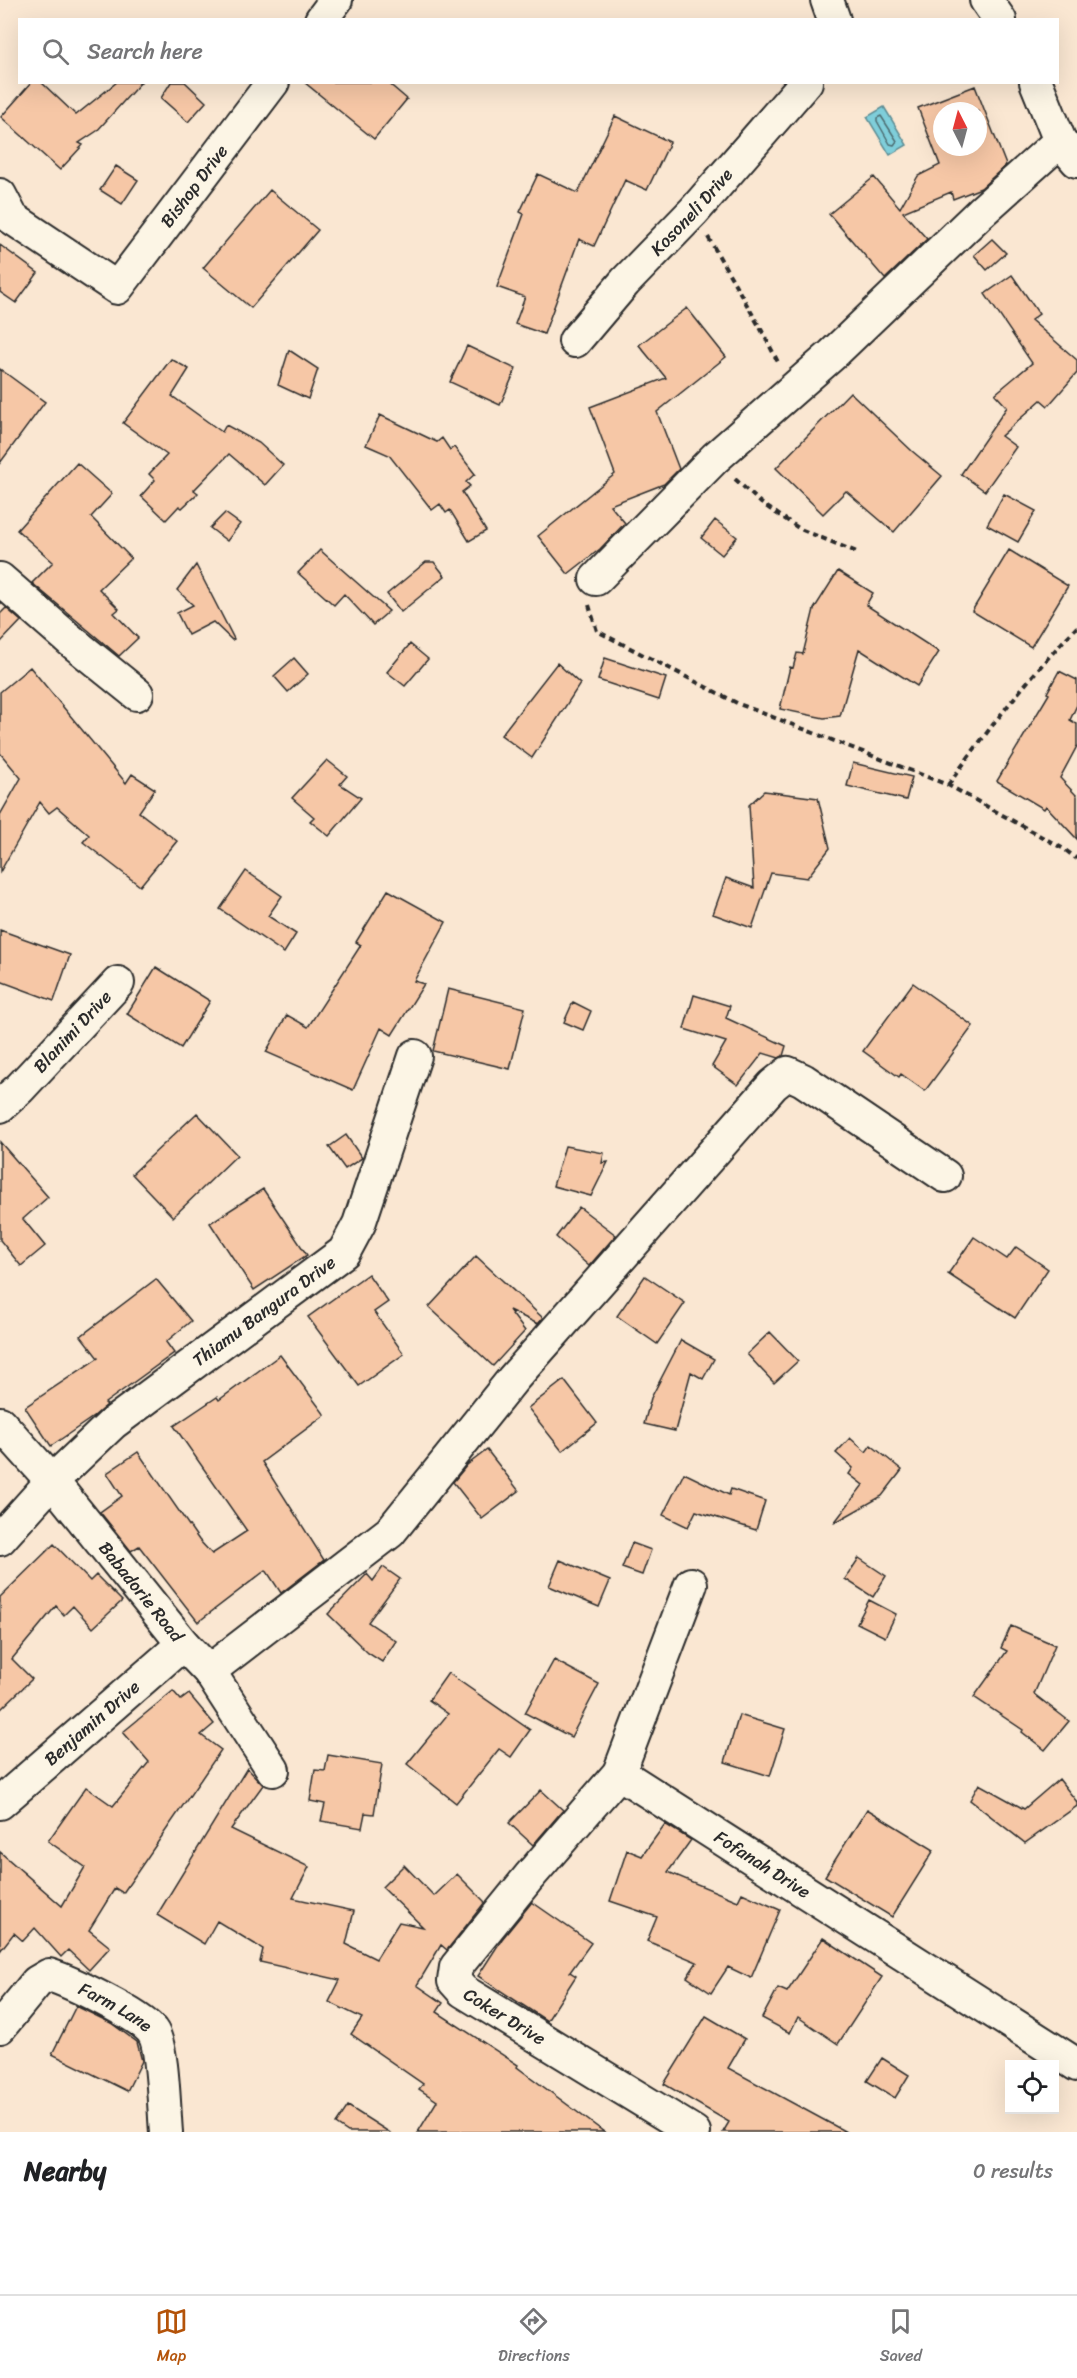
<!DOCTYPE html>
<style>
body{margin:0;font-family:Sriracha,sans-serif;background:#f6f6f6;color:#202124}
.controls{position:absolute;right:18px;bottom:18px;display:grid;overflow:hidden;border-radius:0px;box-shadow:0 6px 24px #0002}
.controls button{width:54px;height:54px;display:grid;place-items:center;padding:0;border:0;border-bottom:2px solid #e0e0e0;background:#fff;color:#202124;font:30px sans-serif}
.compass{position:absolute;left:933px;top:102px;width:54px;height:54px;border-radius:50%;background:#fff;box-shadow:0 6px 24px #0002;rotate:354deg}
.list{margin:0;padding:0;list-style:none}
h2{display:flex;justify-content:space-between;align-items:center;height:78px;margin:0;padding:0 24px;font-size:26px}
h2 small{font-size:20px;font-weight:400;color:#757577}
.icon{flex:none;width:33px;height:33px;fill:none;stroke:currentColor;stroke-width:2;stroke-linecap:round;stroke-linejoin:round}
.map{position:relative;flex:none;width:1077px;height:2132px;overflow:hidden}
.search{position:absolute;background:#fff;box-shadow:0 6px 24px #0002;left:18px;right:18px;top:18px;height:66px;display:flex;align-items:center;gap:15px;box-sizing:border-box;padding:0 21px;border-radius:0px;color:#757577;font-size:22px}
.sheet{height:162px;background:#fff}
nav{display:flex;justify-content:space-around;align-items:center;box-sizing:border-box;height:84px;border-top:2px solid #e0e0e0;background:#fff;font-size:16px;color:#757577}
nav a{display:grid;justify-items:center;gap:3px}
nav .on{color:#b45309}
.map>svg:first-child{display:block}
</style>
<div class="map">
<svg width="1077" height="2132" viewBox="0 0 1077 2132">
<rect width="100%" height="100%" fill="#fae7d2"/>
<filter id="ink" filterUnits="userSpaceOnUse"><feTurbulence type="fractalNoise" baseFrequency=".0167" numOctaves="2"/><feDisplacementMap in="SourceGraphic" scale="12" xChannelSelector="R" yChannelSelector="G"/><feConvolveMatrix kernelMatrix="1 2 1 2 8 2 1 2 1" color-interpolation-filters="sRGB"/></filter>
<g filter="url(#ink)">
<path fill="#7fceda" stroke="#5d8d94" stroke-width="1.5" d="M 884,107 L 907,145 L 890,155 L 867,117 Z"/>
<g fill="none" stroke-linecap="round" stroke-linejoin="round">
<path stroke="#4d6c71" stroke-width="1.5" d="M 881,116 L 897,141 L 894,145 L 890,144 L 877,121 L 877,118 Z"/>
</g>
<path fill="#f6c7a6" stroke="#2b2b2b" stroke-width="1.5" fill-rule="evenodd" d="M 32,82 L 41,82 L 76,115 L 117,82 L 141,82 L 97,131 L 79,143 L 83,145 L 60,170 L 1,117 Z
M 171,82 L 185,82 L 206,102 L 188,122 L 161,98 Z
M 304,82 L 387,82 L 407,99 L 374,139 Z
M 975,86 L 1006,165 L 981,188 L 953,199 L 951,192 L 903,212 L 927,239 L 885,279 L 829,214 L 874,177 L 900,208 L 918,176 L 940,165 L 918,108 ZM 942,111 L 978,111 L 978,147 L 942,147 Z
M 615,116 L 670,142 L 647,190 L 625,180 L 594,246 L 579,239 L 544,334 L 515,324 L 525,297 L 497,287 L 524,214 L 520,212 L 538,174 L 578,193 Z
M 116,166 L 138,180 L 122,204 L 100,190 Z
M 270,190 L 318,230 L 251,308 L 203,268 Z
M 992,239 L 1006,253 L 987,270 L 974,255 Z
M 0,245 L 38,273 L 16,303 L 0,292 Z
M 1012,275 L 1039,314 L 1031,320 L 1077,360 L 1077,373 L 1048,406 L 1041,400 L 1001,436 L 1016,447 L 985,491 L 961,474 L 1007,407 L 995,394 L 1032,363 L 985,294 Z
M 687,308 L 726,357 L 657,412 L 679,469 L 664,484 L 610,505 L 625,523 L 600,549 L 568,574 L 538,536 L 615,474 L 590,407 L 666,378 L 639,345 Z
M 467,346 L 516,369 L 500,405 L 450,382 Z
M 289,350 L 318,369 L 308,399 L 278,385 Z
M 171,359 L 189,369 L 172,396 L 222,432 L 226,425 L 259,443 L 283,465 L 265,485 L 229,454 L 194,490 L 198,493 L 182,508 L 179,506 L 166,520 L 141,496 L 155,480 L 149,474 L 167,455 L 123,423 Z
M 0,369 L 45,402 L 0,463 Z
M 850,392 L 912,451 L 942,476 L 894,532 L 846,491 L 823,514 L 776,468 Z
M 380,415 L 437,442 L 442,438 L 450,450 L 454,447 L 475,474 L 466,482 L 470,486 L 462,492 L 486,531 L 469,541 L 450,510 L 446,513 L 440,504 L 432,510 L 389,455 L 366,445 Z
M 77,463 L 112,494 L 91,517 L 131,558 L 99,589 L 119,609 L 114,613 L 138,638 L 119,656 L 32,583 L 53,562 L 17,530 Z
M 1004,494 L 1036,511 L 1018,542 L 987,525 Z
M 225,513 L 240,524 L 227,541 L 210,528 Z
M 715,520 L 737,537 L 722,555 L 701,538 Z
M 320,550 L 355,581 L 389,611 L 373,625 L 344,594 L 334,605 L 298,573 Z
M 1009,550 L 1068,586 L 1031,647 L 972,611 Z
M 426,562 L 434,562 L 445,576 L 401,612 L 387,594 Z
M 196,565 L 234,639 L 232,640 L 213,622 L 188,635 L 177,613 L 193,605 L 177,590 Z
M 838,571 L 873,593 L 866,605 L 939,652 L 917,686 L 859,649 L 840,716 L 824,718 L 780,709 L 790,667 L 793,668 L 797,653 L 803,654 L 814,609 Z
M 6,608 L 21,621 L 0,643 L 0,614 Z
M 410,644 L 428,659 L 405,686 L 387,672 Z
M 294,658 L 308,674 L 288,692 L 274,676 Z
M 605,658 L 666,678 L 659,700 L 598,680 Z
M 557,663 L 580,684 L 532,758 L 501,735 Z
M 30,667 L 126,783 L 132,774 L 155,789 L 139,812 L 177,841 L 140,886 L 83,842 L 89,835 L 57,807 L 49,813 L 40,802 L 0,872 L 0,815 L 21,778 L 0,753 L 0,692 Z
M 1059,671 L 1077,680 L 1077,705 L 1070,720 L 1077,724 L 1077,746 L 1060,778 L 1077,796 L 1077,839 L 1046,806 L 1044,809 L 997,781 L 1049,694 L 1047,693 Z
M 327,760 L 347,776 L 340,784 L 361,798 L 329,836 L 310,821 L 314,817 L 292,798 Z
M 853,763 L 912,777 L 906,800 L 847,786 Z
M 764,791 L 818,798 L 830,848 L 807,878 L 771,873 L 752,928 L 713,914 L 726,878 L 754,888 L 749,805 Z
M 246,871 L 282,896 L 268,916 L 296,934 L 284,953 L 220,909 Z
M 388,890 L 446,922 L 414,981 L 424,984 L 392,1035 L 381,1028 L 353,1090 L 266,1052 L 287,1015 L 308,1027 L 361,945 L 356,942 Z
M 0,930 L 70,955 L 54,1001 L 0,981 Z
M 156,967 L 210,1001 L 181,1048 L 127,1014 Z
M 913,983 L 973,1026 L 925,1091 L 901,1074 L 899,1077 L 863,1051 Z
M 448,989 L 525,1008 L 510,1069 L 433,1051 Z
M 694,995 L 730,1006 L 726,1018 L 786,1046 L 783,1056 L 779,1058 L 763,1053 L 738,1085 L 712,1066 L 726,1042 L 684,1029 Z
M 573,1002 L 591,1011 L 583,1030 L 564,1022 Z
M 197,1113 L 237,1155 L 173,1217 L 132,1174 Z
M 346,1135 L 362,1158 L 345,1169 L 329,1147 Z
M 0,1142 L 48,1197 L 23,1219 L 45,1246 L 21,1266 L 0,1240 Z
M 565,1146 L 604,1153 L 602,1163 L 608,1162 L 591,1196 L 553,1186 Z
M 263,1189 L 307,1255 L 254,1290 L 210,1223 Z
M 579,1207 L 616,1235 L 589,1266 L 556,1237 Z
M 974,1237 L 1007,1259 L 1016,1247 L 1048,1269 L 1015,1318 L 948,1274 Z
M 476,1256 L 543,1318 L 538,1324 L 509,1310 L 525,1331 L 493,1366 L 429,1307 Z
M 368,1274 L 388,1302 L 374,1312 L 404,1354 L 359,1386 L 308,1317 Z
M 645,1276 L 685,1303 L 657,1344 L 617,1316 Z
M 156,1279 L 191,1321 L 166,1342 L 174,1353 L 105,1403 L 107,1405 L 93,1417 L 51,1446 L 25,1407 L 98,1358 L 81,1336 Z
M 770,1332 L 798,1361 L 774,1383 L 747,1354 Z
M 681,1340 L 714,1359 L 703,1379 L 691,1372 L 675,1431 L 644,1424 L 651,1398 Z
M 280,1355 L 325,1415 L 262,1462 L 324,1560 L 281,1593 L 266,1570 L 198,1622 L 139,1546 L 131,1551 L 100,1512 L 122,1496 L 107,1473 L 138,1452 L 199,1540 L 212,1554 L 247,1531 L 174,1426 L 217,1397 L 219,1400 Z
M 564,1380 L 597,1423 L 562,1451 L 528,1408 Z
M 850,1438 L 866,1452 L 871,1445 L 902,1470 L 882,1496 L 834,1523 L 863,1485 L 849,1474 L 853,1468 L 836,1453 Z
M 487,1450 L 519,1491 L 482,1519 L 453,1482 L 467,1465 Z
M 684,1473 L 729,1495 L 731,1489 L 765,1501 L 756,1530 L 696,1511 L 688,1527 L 663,1515 Z
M 632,1543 L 651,1550 L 642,1575 L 622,1568 Z
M 54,1544 L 90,1581 L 96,1575 L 122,1601 L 93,1628 L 73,1606 L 64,1615 L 56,1606 L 12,1659 L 32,1679 L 0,1710 L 0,1597 Z
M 859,1558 L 886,1576 L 873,1597 L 845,1579 Z
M 560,1560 L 610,1581 L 599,1607 L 549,1586 Z
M 383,1567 L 400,1579 L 368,1622 L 396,1641 L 382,1662 L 368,1653 L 328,1614 L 367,1574 L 373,1581 Z
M 869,1600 L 896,1614 L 885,1637 L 857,1623 Z
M 1011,1626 L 1055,1645 L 1034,1694 L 1069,1721 L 1045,1750 L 1022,1732 L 1023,1730 L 974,1697 L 1007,1651 L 1001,1648 Z
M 554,1660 L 599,1684 L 571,1737 L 525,1713 Z
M 448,1673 L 530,1730 L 511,1757 L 499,1749 L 456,1803 L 407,1764 L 448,1714 L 429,1700 Z
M 173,1691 L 181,1700 L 189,1694 L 214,1724 L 201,1735 L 221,1750 L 123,1893 L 115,1888 L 89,1930 L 110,1947 L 89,1970 L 68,1950 L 61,1957 L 35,1928 L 23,1941 L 14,1933 L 0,1951 L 0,1852 L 62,1906 L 85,1867 L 48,1841 L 86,1787 L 113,1806 L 149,1762 L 123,1732 Z
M 739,1715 L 785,1729 L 770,1776 L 725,1762 Z
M 328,1755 L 382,1764 L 374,1814 L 365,1813 L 362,1828 L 321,1821 L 325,1804 L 310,1801 L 315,1770 L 325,1771 Z
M 247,1768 L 263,1785 L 231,1829 L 309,1867 L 293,1898 L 354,1911 L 346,1944 L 376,1959 L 399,1922 L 423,1927 L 382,1887 L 404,1865 L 434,1896 L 457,1874 L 485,1902 L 447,1950 L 441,1945 L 417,1985 L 443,2003 L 437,2012 L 518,2065 L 517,2067 L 604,2132 L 418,2132 L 437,2101 L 419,2089 L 423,2084 L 351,2034 L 362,2018 L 329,2002 L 340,1980 L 260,1962 L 263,1949 L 217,1921 L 204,1944 L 157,1915 Z
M 1059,1779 L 1077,1802 L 1077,1806 L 1025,1843 L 970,1800 L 979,1784 L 1024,1809 Z
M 541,1790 L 563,1810 L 533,1845 L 509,1823 Z
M 867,1809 L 934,1850 L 892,1917 L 825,1876 Z
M 665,1824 L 691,1840 L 668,1872 L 738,1901 L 742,1893 L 780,1910 L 751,1978 L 728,1967 L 711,1993 L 687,1977 L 697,1962 L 647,1941 L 657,1917 L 610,1901 L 627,1850 L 642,1856 Z
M 532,1902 L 591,1943 L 570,1972 L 576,1976 L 547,2021 L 478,1976 L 502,1939 Z
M 823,1938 L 882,1977 L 838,2044 L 798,2017 L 790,2033 L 762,2018 L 778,1988 L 787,1992 Z
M 76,2006 L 111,2023 L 137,2042 L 142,2061 L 127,2091 L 52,2054 Z
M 706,2016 L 745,2039 L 728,2068 L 846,2132 L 723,2132 L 729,2122 L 664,2084 Z
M 882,2058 L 909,2075 L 895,2098 L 867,2081 Z
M 348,2106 L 389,2132 L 348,2132 L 336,2124 Z"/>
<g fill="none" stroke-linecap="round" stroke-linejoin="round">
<defs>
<g id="minor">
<path d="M 827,0 L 834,20"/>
<path d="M 986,0 L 1000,20"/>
<path d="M 321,20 L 336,0"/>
<path d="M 1036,82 L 1060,141"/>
<path id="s1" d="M 0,195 L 12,218 L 117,288 L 273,82"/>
<path id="s2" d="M 575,341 L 625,282 L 694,211 L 806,82"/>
<path d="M 0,579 L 70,640 L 137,694"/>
<path d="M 596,579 L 715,458 L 832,355 L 981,212 L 1060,141 L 1077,161"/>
<path id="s3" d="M 0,1106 L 20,1088 L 118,983"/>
<path id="s4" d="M 0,1423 L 52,1481 L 183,1644 L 209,1671 L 273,1770"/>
<path id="s5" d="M 0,1539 L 52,1481 L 113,1423 L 344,1252 L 359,1224 L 415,1056"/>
<path id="s6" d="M 691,1584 L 619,1773 L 529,1877 L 456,1967 L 454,1981 L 463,1991 L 694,2132"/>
<path d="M 209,1671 L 390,1532 L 513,1379 L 773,1085 L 788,1073 L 803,1080 L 945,1176"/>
<path id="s7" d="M 619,1773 L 1077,2065"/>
<path id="s8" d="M 0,1803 L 183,1644"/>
<path id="s9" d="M 0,2027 L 37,1982 L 49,1975 C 69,1981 140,2015 152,2031 C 163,2045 164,2111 166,2132"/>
</g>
</defs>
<use href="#minor" stroke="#2b2b2b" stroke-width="36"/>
<path stroke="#2b2b2b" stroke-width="4" stroke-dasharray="6 4.5" stroke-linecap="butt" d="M 708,237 L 762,331 L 779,364
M 735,479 L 761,503 L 800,529 L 859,553
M 589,605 L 597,631 L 739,704 L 948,785 L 1064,849 L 1077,859
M 948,785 C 988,730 1029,676 1077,627"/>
<use href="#minor" stroke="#fcf5e5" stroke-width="32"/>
</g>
</g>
<g text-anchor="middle" stroke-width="4.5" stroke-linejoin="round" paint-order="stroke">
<g font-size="18" fill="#2b2b2b" stroke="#fcf5e5">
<text dy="6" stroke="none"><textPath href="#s1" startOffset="280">Bishop Drive</textPath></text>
<text dy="6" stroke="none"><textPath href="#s2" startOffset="174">Kosoneli Drive</textPath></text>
<text dy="6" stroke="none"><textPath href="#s3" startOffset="104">Blanimi Drive</textPath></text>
<text dy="6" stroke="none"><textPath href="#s5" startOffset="350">Thiamu Bangura Drive</textPath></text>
<text dy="6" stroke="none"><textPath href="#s4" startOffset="220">Babadorie Road</textPath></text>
<text dy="6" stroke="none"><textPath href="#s8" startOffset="122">Benjamin Drive</textPath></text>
<text dy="6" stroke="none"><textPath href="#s7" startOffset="170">Fofanah Drive</textPath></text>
<text dy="6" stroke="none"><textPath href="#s9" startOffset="146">Farm Lane</textPath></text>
<text dy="6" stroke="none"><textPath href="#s6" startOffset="532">Coker Drive</textPath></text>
</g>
</g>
</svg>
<div class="controls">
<button><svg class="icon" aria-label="locate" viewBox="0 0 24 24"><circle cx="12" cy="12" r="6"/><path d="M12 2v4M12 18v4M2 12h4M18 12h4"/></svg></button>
</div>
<svg class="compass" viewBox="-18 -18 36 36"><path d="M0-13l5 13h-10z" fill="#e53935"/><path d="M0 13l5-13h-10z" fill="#757577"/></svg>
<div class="search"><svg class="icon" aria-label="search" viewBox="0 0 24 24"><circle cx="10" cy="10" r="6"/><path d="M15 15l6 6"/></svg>Search here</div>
</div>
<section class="sheet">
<h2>Nearby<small>0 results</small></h2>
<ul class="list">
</ul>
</section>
<nav>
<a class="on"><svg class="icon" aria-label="map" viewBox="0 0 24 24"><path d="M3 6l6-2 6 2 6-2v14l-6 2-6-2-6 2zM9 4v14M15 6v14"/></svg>Map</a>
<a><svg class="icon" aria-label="directions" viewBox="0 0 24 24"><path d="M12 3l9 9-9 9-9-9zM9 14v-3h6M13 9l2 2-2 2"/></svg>Directions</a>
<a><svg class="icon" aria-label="saved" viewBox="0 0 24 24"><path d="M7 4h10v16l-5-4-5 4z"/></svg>Saved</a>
</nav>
